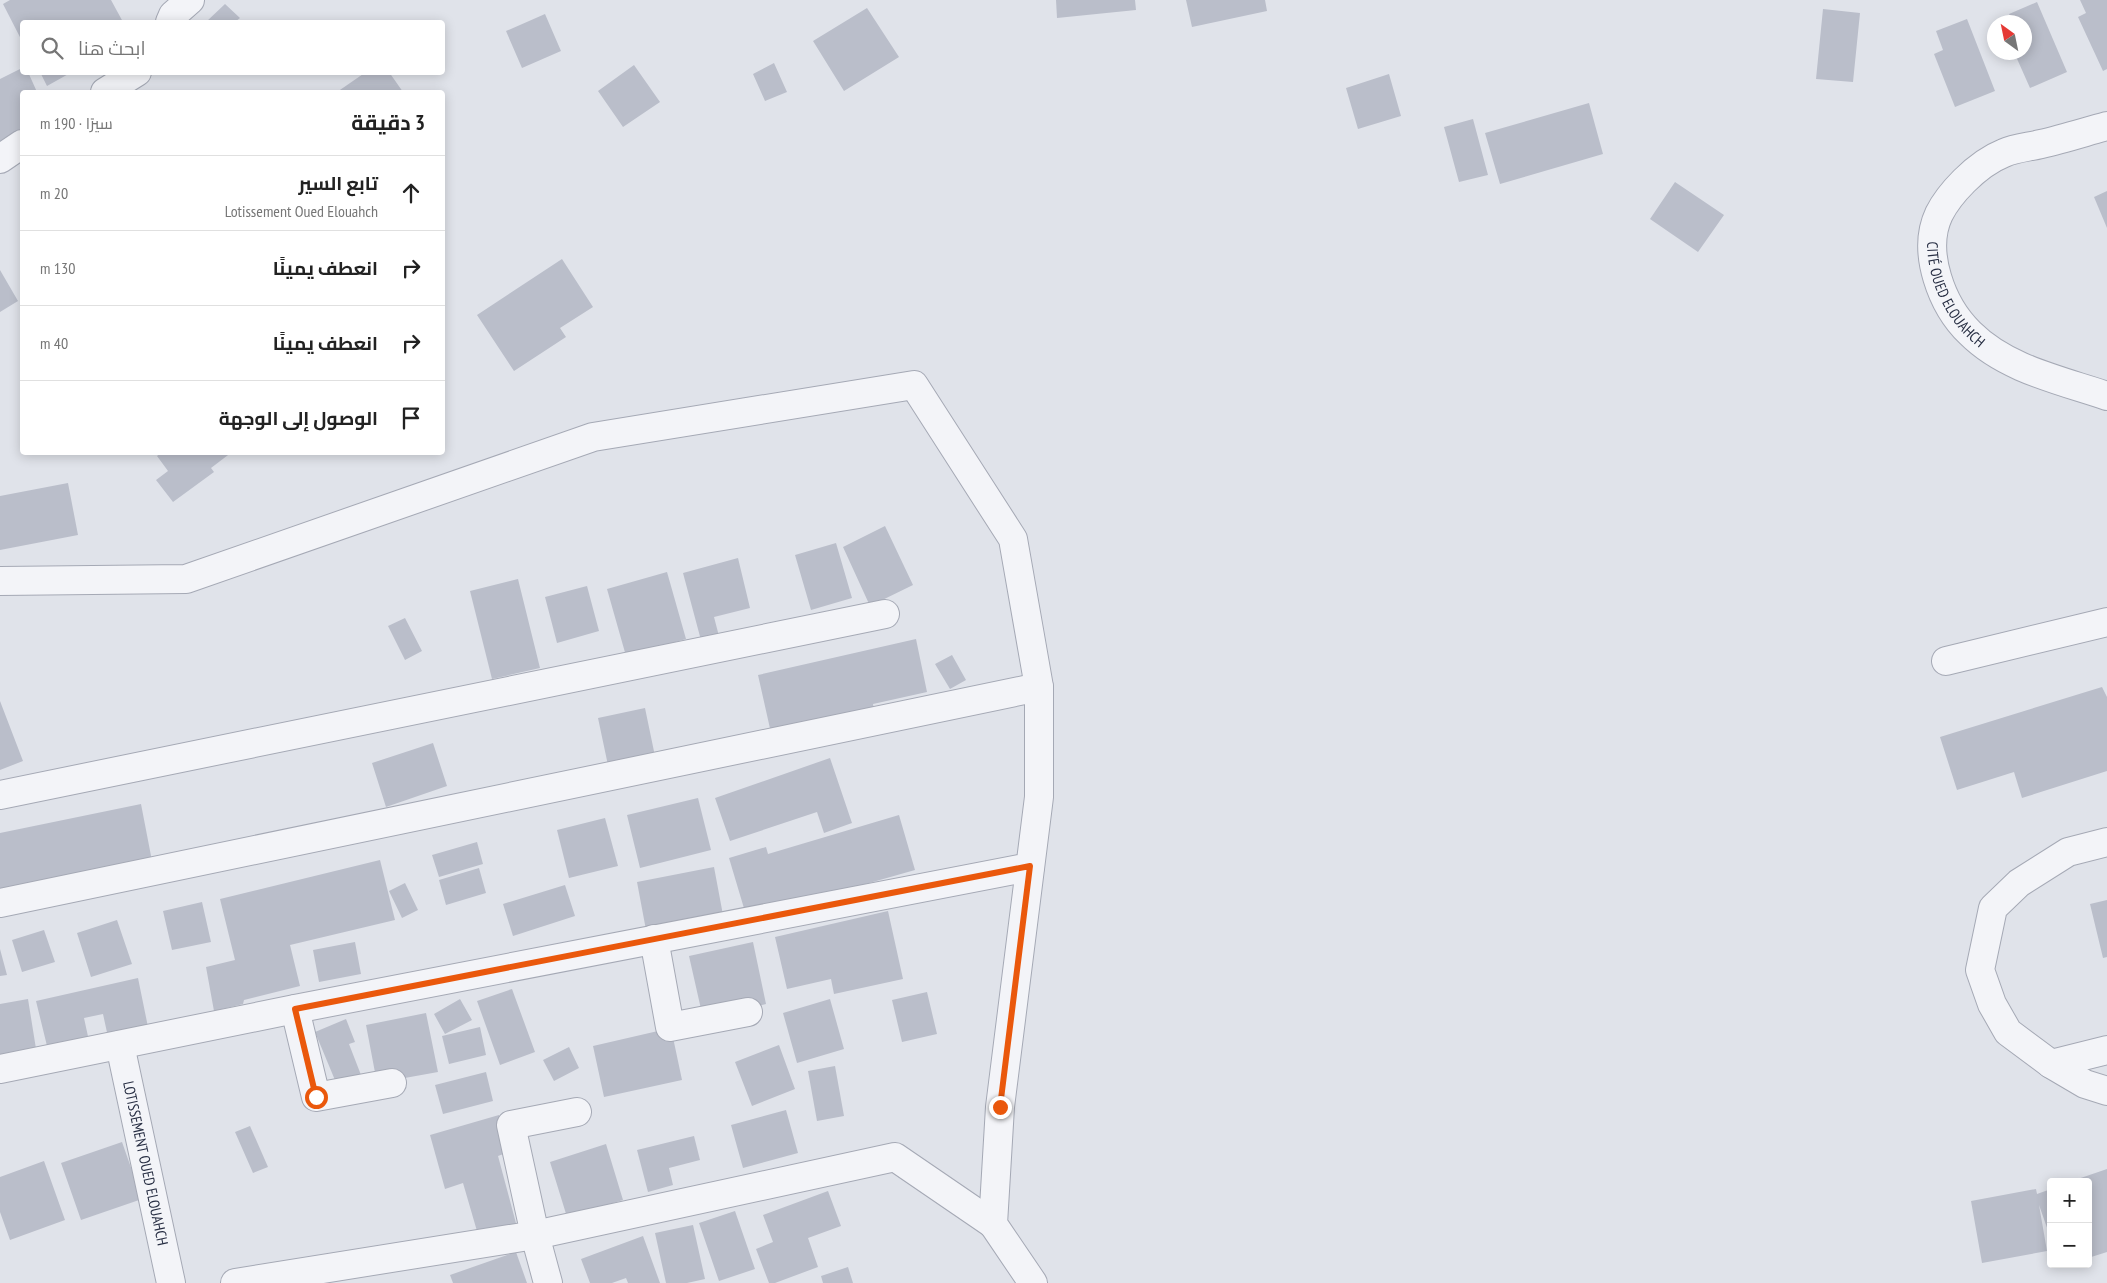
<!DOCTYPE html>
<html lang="ar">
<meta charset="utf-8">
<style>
body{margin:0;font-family:"PT Sans Narrow",Cairo,sans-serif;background:#f6f6f6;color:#222;direction:rtl}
.controls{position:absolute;right:15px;bottom:15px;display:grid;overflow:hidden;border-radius:5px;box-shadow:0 2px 12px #0003}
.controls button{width:45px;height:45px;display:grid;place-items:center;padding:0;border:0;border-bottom:1px solid #e0e0e0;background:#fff;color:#222;font:25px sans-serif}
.compass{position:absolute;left:1987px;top:15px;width:45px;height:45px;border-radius:50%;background:#fff;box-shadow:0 2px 12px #0003;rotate:327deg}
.stop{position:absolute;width:15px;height:15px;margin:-11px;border:4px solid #ea580c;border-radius:50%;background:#fff}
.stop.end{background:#ea580c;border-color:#fff;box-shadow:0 1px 5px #0008}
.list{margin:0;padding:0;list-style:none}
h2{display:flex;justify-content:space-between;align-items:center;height:65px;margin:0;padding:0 20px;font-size:21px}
h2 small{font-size:16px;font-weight:400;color:#767676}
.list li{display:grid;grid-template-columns:32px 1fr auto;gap:15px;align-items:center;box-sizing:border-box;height:75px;padding:0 20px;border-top:1px solid #e0e0e0}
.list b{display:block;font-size:19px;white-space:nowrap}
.list p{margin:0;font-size:16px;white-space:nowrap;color:#767676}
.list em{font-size:16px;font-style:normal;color:#767676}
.icon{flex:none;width:28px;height:28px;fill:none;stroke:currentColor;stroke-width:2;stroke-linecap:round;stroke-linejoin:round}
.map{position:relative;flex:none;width:2107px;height:1283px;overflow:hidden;direction:ltr}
.search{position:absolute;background:#fff;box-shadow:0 2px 12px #0003;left:20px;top:20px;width:425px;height:55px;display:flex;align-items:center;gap:12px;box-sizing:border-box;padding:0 18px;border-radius:5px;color:#767676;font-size:19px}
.panel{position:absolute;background:#fff;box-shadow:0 2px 12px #0003;left:20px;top:90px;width:425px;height:365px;border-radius:5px;direction:rtl}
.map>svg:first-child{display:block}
</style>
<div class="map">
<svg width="2107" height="1283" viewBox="0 0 2107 1283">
<rect width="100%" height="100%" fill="#e0e3ea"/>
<path fill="#babeca" d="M 10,0 L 111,0 L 123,22 L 22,22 L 22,41 L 3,4 Z
M 1056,0 L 1135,0 L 1136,10 L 1057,18 Z
M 1186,0 L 1265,0 L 1267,11 L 1192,27 Z
M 2080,0 L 2107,0 L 2107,69 L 2103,71 L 2078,17 L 2086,13 Z
M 2037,2 L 2067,72 L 2030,88 L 2014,52 L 2024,52 L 2024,22 L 2013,22 L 2009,14 Z
M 225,4 L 240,18 L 235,22 L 206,22 Z
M 867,8 L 899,57 L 844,91 L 813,41 Z
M 1823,9 L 1860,13 L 1853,82 L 1816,79 Z
M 545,14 L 561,51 L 522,68 L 506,31 Z
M 1967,19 L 1995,91 L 1955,107 L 1934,54 L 1943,50 L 1936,31 Z
M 774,63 L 787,92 L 765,101 L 753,74 Z
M 634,65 L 660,102 L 623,127 L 598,91 Z
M 22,68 L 22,72 L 28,72 L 37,92 L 22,92 L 22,136 L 0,146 L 0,79 Z
M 40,72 L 72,72 L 47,86 Z
M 366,72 L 389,72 L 403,92 L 337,92 Z
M 1389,74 L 1401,116 L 1358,129 L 1346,88 Z
M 1589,103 L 1603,154 L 1500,184 L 1485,133 Z
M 1473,119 L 1488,175 L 1459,182 L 1444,127 Z
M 1675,182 L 1724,215 L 1698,252 L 1650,219 Z
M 2107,191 L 2107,228 L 2094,197 Z
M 562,259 L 593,307 L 560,328 L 566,337 L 514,371 L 477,315 Z
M 0,270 L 18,301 L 0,312 Z
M 162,452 L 232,452 L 211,468 L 214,472 L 173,502 L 156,480 L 168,471 L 157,456 Z
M 68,483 L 78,535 L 0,550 L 0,496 Z
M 885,526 L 913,585 L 870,606 L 843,547 Z
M 836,543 L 852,598 L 811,610 L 795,555 Z
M 738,558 L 750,608 L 714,617 L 720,640 L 702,644 L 683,573 Z
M 667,572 L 686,639 L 626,656 L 607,589 Z
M 518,579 L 540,668 L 492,679 L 470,591 Z
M 587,586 L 599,631 L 557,643 L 545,597 Z
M 405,618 L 422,651 L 405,660 L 388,626 Z
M 916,639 L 927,692 L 873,704 L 874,710 L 771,733 L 758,675 Z
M 952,655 L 966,680 L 950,689 L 935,664 Z
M 2102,687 L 2107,697 L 2107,771 L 2022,798 L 2014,772 L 1957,790 L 1940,737 Z
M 0,701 L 23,761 L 0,770 Z
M 645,708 L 656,761 L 609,770 L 598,718 Z
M 433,743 L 447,786 L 386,807 L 372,763 Z
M 830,758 L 852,823 L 824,833 L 817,812 L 730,841 L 715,798 Z
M 698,798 L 711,850 L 640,868 L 627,815 Z
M 141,804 L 152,861 L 0,893 L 0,833 Z
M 899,815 L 915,870 L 781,908 L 746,915 L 729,858 L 766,847 L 768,854 Z
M 605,818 L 618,866 L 569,878 L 557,830 Z
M 477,842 L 483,864 L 439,877 L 432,855 Z
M 380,860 L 395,920 L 290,945 L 300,986 L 244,1000 L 243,1004 L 214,1011 L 206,967 L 235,960 L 220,899 Z
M 714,867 L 723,915 L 646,930 L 637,882 Z
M 479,868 L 486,893 L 446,905 L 439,880 Z
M 405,883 L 418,910 L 402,918 L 389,891 Z
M 565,885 L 575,916 L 513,936 L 503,904 Z
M 2107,900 L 2107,957 L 2103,958 L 2090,904 Z
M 202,902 L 211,942 L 172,950 L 163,911 Z
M 888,911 L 903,979 L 834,994 L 831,979 L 787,989 L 775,937 Z
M 117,920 L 132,964 L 91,977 L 77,933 Z
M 44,930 L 55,962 L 22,972 L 12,940 Z
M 355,942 L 361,974 L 319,982 L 313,950 Z
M 753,942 L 766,1004 L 703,1018 L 689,956 Z
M 0,949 L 7,975 L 0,976 Z
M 138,978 L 148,1027 L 108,1037 L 103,1014 L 84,1018 L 89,1041 L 48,1050 L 36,1001 Z
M 512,989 L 535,1052 L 500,1065 L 477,1001 Z
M 927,992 L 937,1034 L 902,1042 L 892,1000 Z
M 28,999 L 37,1055 L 0,1061 L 0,1004 Z
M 460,999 L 472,1020 L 445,1034 L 434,1014 Z
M 830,999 L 844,1049 L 797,1063 L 783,1013 Z
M 426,1013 L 438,1072 L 377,1083 L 366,1025 Z
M 346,1019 L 355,1042 L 349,1044 L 361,1075 L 337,1085 L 315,1032 Z
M 480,1027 L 486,1055 L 449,1064 L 442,1036 Z
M 671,1028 L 682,1080 L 604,1097 L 593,1046 Z
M 779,1045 L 795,1089 L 752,1106 L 735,1062 Z
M 569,1047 L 579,1068 L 554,1081 L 543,1060 Z
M 835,1066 L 844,1116 L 817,1121 L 808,1071 Z
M 486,1072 L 493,1101 L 443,1114 L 435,1085 Z
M 786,1110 L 798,1153 L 743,1168 L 731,1125 Z
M 499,1115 L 509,1152 L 498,1156 L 517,1227 L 479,1238 L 463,1183 L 445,1189 L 430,1135 Z
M 250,1126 L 268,1167 L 253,1173 L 235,1132 Z
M 694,1136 L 700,1160 L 669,1168 L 673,1185 L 648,1192 L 637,1150 Z
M 122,1142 L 142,1199 L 81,1220 L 61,1163 Z
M 606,1144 L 623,1200 L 567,1217 L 550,1162 Z
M 44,1161 L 65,1220 L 10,1240 L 0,1212 L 0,1177 Z
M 2107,1169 L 2107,1252 L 2088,1258 L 2088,1182 L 2072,1181 Z
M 2036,1189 L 2037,1194 L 2051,1189 L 2051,1239 L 2039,1205 L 2047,1251 L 1982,1263 L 1971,1201 Z
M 828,1191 L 841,1226 L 808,1238 L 818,1267 L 775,1283 L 769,1283 L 756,1249 L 773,1242 L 763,1215 Z
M 735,1211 L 755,1269 L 719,1281 L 699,1223 Z
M 693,1225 L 705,1279 L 687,1283 L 666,1283 L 655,1233 Z
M 643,1236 L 660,1283 L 628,1283 L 626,1278 L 612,1283 L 590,1283 L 581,1259 Z
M 516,1252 L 527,1283 L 453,1283 L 450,1275 Z
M 848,1267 L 853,1283 L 823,1283 L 821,1276 Z"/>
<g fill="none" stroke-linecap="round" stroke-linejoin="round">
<defs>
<g id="minor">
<path d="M 170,22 L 173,15 L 190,0"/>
<path d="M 105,92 L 137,72"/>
<path id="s1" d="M 2107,126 C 2085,132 2063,139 2041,144 C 2029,147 2015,148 2004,153 C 1989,159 1975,170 1964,181 C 1954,191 1945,202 1939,214 C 1921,252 1942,306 1970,333 C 2006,369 2060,380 2107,396"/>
<path d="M 0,159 L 22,144"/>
<path d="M 0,581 L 186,579 L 593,437 L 914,385 L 1013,539 L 1039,687 L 1039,797 L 1000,1107 L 993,1224 L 1033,1283"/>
<path d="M 1946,661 L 2107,622"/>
<path d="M 0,795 L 885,614"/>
<path d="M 2107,842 L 2068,852 L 2019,883 L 1993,908 L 1980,970 L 1992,1004 L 2008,1032 L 2051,1064 L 2085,1084 L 2107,1091"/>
<path d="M 0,903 L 1039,687"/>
<path d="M 654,939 L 670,1027 L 748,1012"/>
<path d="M 295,1009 L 316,1097 L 392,1083"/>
<path id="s2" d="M 120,1045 L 171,1283"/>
<path d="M 2051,1064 L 2107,1050"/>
<path d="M 0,1069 L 295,1009 L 1030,867"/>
<path d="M 235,1283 L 535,1235 L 895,1157 L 993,1224"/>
<path d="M 548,1283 L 535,1235 L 511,1125 L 577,1112"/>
</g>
</defs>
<use href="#minor" stroke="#a5a9b5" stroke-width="30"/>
<use href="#minor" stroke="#f3f4f8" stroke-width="28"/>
</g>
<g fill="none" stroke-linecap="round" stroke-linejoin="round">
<path stroke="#ea580c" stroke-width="6" d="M 316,1097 L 295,1009 L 1030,866 L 1000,1107"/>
</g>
<g text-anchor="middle" stroke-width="4" stroke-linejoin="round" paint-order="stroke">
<g font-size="15" fill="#272e43" stroke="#f0f2f7">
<text dy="5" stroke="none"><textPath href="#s1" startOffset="285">CITÉ OUED ELOUAHCH</textPath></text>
<text dy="5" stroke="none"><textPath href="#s2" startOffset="121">LOTISSEMENT OUED ELOUAHCH</textPath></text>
</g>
</g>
</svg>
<div class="controls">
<button>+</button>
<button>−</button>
</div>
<svg class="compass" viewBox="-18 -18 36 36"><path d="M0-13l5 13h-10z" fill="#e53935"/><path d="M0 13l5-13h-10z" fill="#767676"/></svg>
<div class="stop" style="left:316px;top:1097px"></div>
<div class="stop end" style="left:1000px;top:1107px"></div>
<div class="search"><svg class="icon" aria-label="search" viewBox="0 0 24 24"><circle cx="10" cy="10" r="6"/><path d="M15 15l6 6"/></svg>ابحث هنا</div>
<section class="panel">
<h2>3 دقيقة<small>سيرًا · 190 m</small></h2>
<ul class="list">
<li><svg class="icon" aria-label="ahead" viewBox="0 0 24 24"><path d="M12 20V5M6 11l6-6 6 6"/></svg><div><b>تابع السير</b><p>Lotissement Oued Elouahch</p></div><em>20 m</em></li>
<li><svg class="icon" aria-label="right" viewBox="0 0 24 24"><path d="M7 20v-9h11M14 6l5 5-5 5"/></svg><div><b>انعطف يمينًا</b></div><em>130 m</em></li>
<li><svg class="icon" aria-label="right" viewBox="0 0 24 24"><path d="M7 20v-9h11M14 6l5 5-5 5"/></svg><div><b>انعطف يمينًا</b></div><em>40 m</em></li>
<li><svg class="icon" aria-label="arrive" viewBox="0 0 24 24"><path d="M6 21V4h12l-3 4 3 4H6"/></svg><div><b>الوصول إلى الوجهة</b></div></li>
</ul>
</section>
</div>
